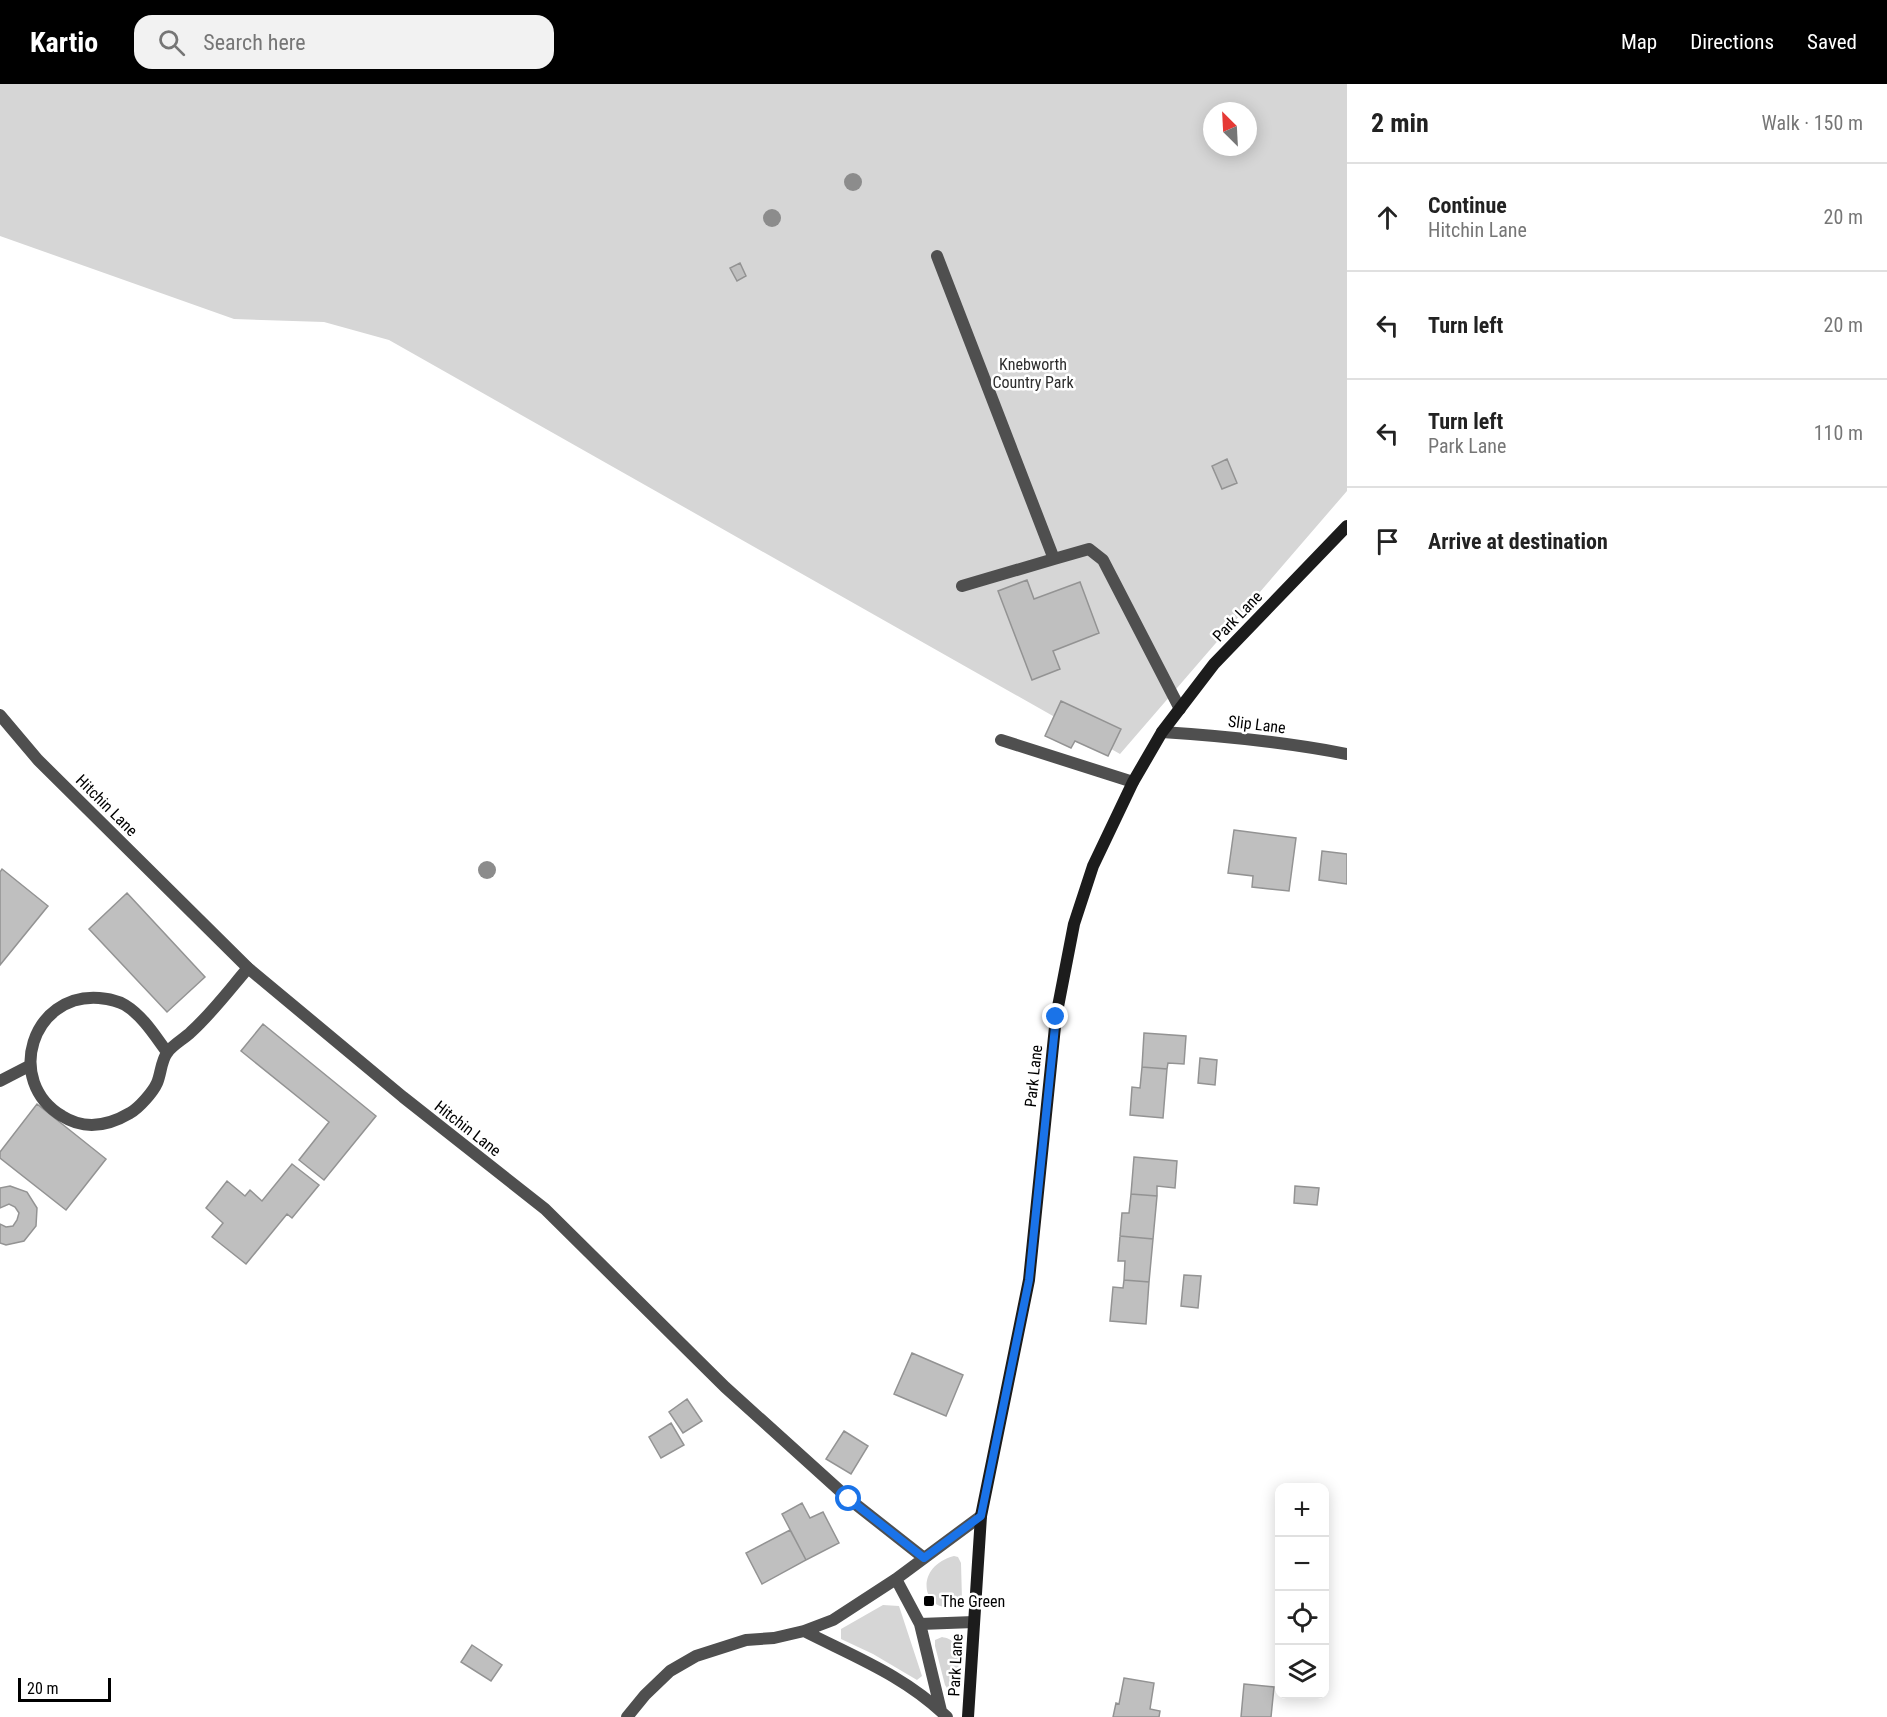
<!DOCTYPE html>
<meta charset="utf-8">
<style>
body{margin:0;font-family:"Roboto Condensed",sans-serif;background:#f2f2f2;color:#222}
.controls{position:absolute;right:18px;bottom:18px;display:grid;overflow:hidden;border-radius:12px;box-shadow:0 3px 15px #0003}
.controls button{width:54px;height:54px;display:grid;place-items:center;padding:0;border:0;border-bottom:2px solid #e0e0e0;background:#fff;color:#222;font:30px sans-serif}
.compass{position:absolute;left:1203px;top:18px;width:54px;height:54px;border-radius:50%;background:#fff;box-shadow:0 3px 15px #0003;rotate:336deg}
.scale{position:absolute;left:18px;bottom:15px;width:93px;box-sizing:border-box;padding-left:6px;border:3px solid #000;border-top:0;font-size:16px;line-height:21px;white-space:nowrap;color:#000;-webkit-text-stroke:4px #fff;paint-order:stroke}
.stop{position:absolute;width:18px;height:18px;margin:-14px;border:4px solid #1a73e8;border-radius:50%;background:#fff}
.stop.end{background:#1a73e8;border-color:#fff;box-shadow:0 2px 6px #0008}
.list{margin:0;padding:0;list-style:none}
h2{display:flex;justify-content:space-between;align-items:center;height:78px;margin:0;padding:0 24px;font-size:26px}
h2 small{font-size:20px;font-weight:400;color:#767676}
.list li{display:grid;grid-template-columns:39px 1fr auto;gap:18px;align-items:center;box-sizing:border-box;height:108px;padding:0 24px;border-top:2px solid #e0e0e0}
.list b{display:block;font-size:22px;white-space:nowrap}
.list p{margin:0;font-size:20px;white-space:nowrap;color:#767676}
.list em{font-size:20px;font-style:normal;color:#767676}
.icon{flex:none;width:33px;height:33px;fill:none;stroke:currentColor;stroke-width:2;stroke-linecap:round;stroke-linejoin:round}
.map{position:relative;flex:none;width:1347px;height:1633px;overflow:hidden}
header{display:flex;align-items:center;gap:36px;box-sizing:border-box;height:84px;padding:0 30px;background:#000;color:#fff}
header strong{font-size:28px}
nav{display:flex;gap:33px;margin-inline-start:auto;font-size:21px}
.search{width:420px;height:54px;background:#f2f2f2;display:flex;align-items:center;gap:15px;box-sizing:border-box;padding:0 21px;border-radius:18px;color:#767676;font-size:22px}
main{display:flex}
aside{flex:1;background:#fff}
.map>svg:first-child{display:block}
</style>
<header>
<strong>Kartio</strong>
<div class="search"><svg class="icon" aria-label="search" viewBox="0 0 24 24"><circle cx="10" cy="10" r="6"/><path d="M15 15l6 6"/></svg>Search here</div>
<nav><a>Map</a><a>Directions</a><a>Saved</a></nav>
</header>
<main>
<div class="map">
<svg width="1347" height="1633" viewBox="0 0 1347 1633">
<rect width="100%" height="100%" fill="#fff"/>
<path fill="#d6d6d6" fill-rule="evenodd" d="M 0,0 L 1347,0 L 1347,407 L 1120,670 L 389,256 L 324,238 L 234,235 L 0,152 ZM 1212,27 L 1248,27 L 1248,63 L 1212,63 Z
M 954,1472 L 958,1473 L 961,1479 L 962,1516 C 929,1542 906,1485 954,1472 Z
M 883,1521 L 899,1522 L 922,1592 L 917,1596 L 873,1570 L 841,1555 L 841,1545 Z
M 942,1553 C 947,1554 951,1555 954,1560 C 961,1570 960,1598 952,1607 L 949,1607 L 945,1601 L 935,1562 L 935,1556 Z"/>
<path fill="#bfbfbf" stroke="#939393" stroke-width="1.5" d="M 740,179 L 746,192 L 737,197 L 730,184 Z
M 1227,375 L 1237,399 L 1222,405 L 1212,382 Z
M 1027,496 L 1034,515 L 1080,498 L 1099,549 L 1053,567 L 1060,585 L 1032,596 L 998,507 Z
M 1061,617 L 1121,645 L 1108,672 L 1075,657 L 1071,664 L 1045,652 Z
M 1234,746 L 1296,754 L 1289,807 L 1252,803 L 1253,792 L 1228,789 Z
M 1322,767 L 1347,770 L 1347,800 L 1319,796 Z
M 2,785 L 48,822 L 0,881 L 0,788 Z
M 127,809 L 205,893 L 167,928 L 89,845 Z
M 263,940 L 376,1032 L 324,1096 L 299,1076 L 329,1038 L 241,967 Z
M 1144,949 L 1186,952 L 1184,980 L 1168,979 L 1167,985 L 1142,983 Z
M 1200,974 L 1217,976 L 1215,1001 L 1198,999 Z
M 1142,983 L 1167,985 L 1163,1034 L 1130,1031 L 1132,1003 L 1140,1004 Z
M 37,1020 L 106,1075 L 66,1126 L 0,1074 L 0,1068 Z
M 1134,1073 L 1177,1077 L 1175,1104 L 1157,1102 L 1157,1112 L 1131,1110 Z
M 292,1080 L 319,1101 L 292,1134 L 287,1130 L 246,1180 L 212,1153 L 223,1139 L 206,1124 L 227,1097 L 245,1112 L 250,1106 L 262,1117 Z
M 10,1102 L 27,1108 L 37,1124 L 36,1142 L 24,1157 L 6,1161 L 0,1159 L 0,1140 L 6,1143 L 13,1142 L 17,1136 L 19,1129 L 15,1123 L 9,1120 L 0,1124 L 0,1104 Z
M 1295,1102 L 1319,1104 L 1317,1121 L 1294,1119 Z
M 1131,1110 L 1157,1112 L 1153,1155 L 1120,1152 L 1122,1129 L 1129,1129 Z
M 1120,1152 L 1153,1155 L 1149,1198 L 1124,1196 L 1125,1177 L 1118,1177 Z
M 1184,1191 L 1201,1192 L 1198,1224 L 1181,1222 Z
M 1124,1196 L 1149,1198 L 1146,1240 L 1110,1237 L 1113,1203 L 1123,1204 Z
M 912,1269 L 963,1291 L 946,1332 L 894,1310 Z
M 687,1315 L 702,1337 L 683,1349 L 669,1328 Z
M 671,1339 L 684,1361 L 661,1374 L 649,1353 Z
M 844,1347 L 868,1362 L 851,1390 L 826,1375 Z
M 802,1419 L 810,1434 L 823,1428 L 839,1459 L 806,1476 L 782,1430 Z
M 790,1446 L 806,1476 L 762,1500 L 746,1469 Z
M 472,1561 L 502,1581 L 491,1597 L 461,1578 Z
M 1124,1594 L 1154,1599 L 1150,1625 L 1160,1627 L 1159,1633 L 1113,1633 L 1116,1619 L 1119,1620 Z
M 1244,1600 L 1274,1603 L 1271,1633 L 1241,1633 Z"/>
<g fill="none" stroke-linecap="round" stroke-linejoin="round">
<path stroke="#4f4f4f" stroke-width="12" d="M 937,172 L 1054,475 L 962,502
M 1054,475 L 1089,465 L 1103,476 L 1180,625
M 1001,656 L 1133,698
M 167,968 C 155,952 143,932 125,921 C 117,916 108,915 99,914 C 32,909 4,997 62,1032 C 84,1046 108,1042 130,1029 C 139,1024 153,1008 157,999 C 161,990 161,977 167,969 C 172,961 184,955 191,948 C 212,929 230,905 248,884
M 0,997 L 29,982"/>
<path stroke="#4f4f4f" stroke-width="12" d="M 0,631 L 38,676 L 248,884 L 403,1013 L 545,1125 L 725,1303 L 849,1415 L 924,1474
M 1162,648 C 1225,652 1286,658 1347,670
M 896,1495 L 920,1540 L 941,1627
M 920,1540 L 974,1538
M 804,1547 C 855,1573 905,1592 947,1633
M 627,1633 L 645,1611 L 670,1587 L 696,1572 L 746,1556 L 774,1554 L 804,1547 L 833,1536 L 896,1495 L 981,1432"/>
<path stroke="#1c1c1c" stroke-width="12" d="M 968,1633 L 981,1432 L 1029,1196 L 1056,933 L 1074,840 L 1093,782 L 1133,698 L 1162,648 L 1214,580 L 1347,442"/>
</g>
<g fill="#8c8c8c">
<circle cx="853" cy="98" r="9"/>
<circle cx="772" cy="134" r="9"/>
<circle cx="487" cy="786" r="9"/>
</g>
<g fill="none" stroke-linecap="round" stroke-linejoin="round">
<path stroke="#1a73e8" stroke-width="8" d="M 849,1415 L 924,1474 L 981,1432 L 1029,1196 L 1056,933"/>
</g>
<rect fill="#000" stroke="#fff" stroke-width="2" x="923" y="1511" width="12" height="12" rx="3"/>
<g text-anchor="middle" stroke-width="5" stroke-linejoin="round" paint-order="stroke">
<g font-size="16" fill="#2d2d2d" stroke="#fff">
<text x="1033" y="286">Knebworth<tspan x="1033" dy="18">Country Park</tspan></text>
</g>
<g font-size="16" fill="#000" stroke="#fff">
<text transform="translate(1237 532) rotate(-46)" y="6">Park Lane</text>
<text transform="translate(1257 640) rotate(7)" y="6">Slip Lane</text>
<text transform="translate(107 721) rotate(45)" y="6">Hitchin Lane</text>
<text transform="translate(1033 992) rotate(-84)" y="6">Park Lane</text>
<text transform="translate(468 1044) rotate(38)" y="6">Hitchin Lane</text>
<text transform="translate(955 1581) rotate(-87)" y="6">Park Lane</text>
</g>
<g font-size="16" fill="#000" stroke="#fff" text-anchor="start">
<text x="941" y="1523">The Green</text>
</g>
</g>
</svg>
<div class="controls">
<button>+</button>
<button>−</button>
<button><svg class="icon" aria-label="locate" viewBox="0 0 24 24"><circle cx="12" cy="12" r="6"/><path d="M12 2v4M12 18v4M2 12h4M18 12h4"/></svg></button>
<button><svg class="icon" aria-label="layers" viewBox="0 0 24 24"><path d="M12 4l9 5-9 5-9-5zM3 14l9 5 9-5"/></svg></button>
</div>
<svg class="compass" viewBox="-18 -18 36 36"><path d="M0-13l5 13h-10z" fill="#e53935"/><path d="M0 13l5-13h-10z" fill="#767676"/></svg>
<div class="scale">20 m</div>
<div class="stop" style="left:849px;top:1415px"></div>
<div class="stop end" style="left:1056px;top:933px"></div>
</div>
<aside>
<h2>2 min<small>Walk · 150 m</small></h2>
<ul class="list">
<li><svg class="icon" aria-label="ahead" viewBox="0 0 24 24"><path d="M12 20V5M6 11l6-6 6 6"/></svg><div><b>Continue</b><p>Hitchin Lane</p></div><em>20 m</em></li>
<li><svg class="icon" aria-label="left" viewBox="0 0 24 24"><path d="M17 20v-9H6M10 6l-5 5 5 5"/></svg><div><b>Turn left</b></div><em>20 m</em></li>
<li><svg class="icon" aria-label="left" viewBox="0 0 24 24"><path d="M17 20v-9H6M10 6l-5 5 5 5"/></svg><div><b>Turn left</b><p>Park Lane</p></div><em>110 m</em></li>
<li><svg class="icon" aria-label="arrive" viewBox="0 0 24 24"><path d="M6 21V4h12l-3 4 3 4H6"/></svg><div><b>Arrive at destination</b></div></li>
</ul>
</aside>
</main>
